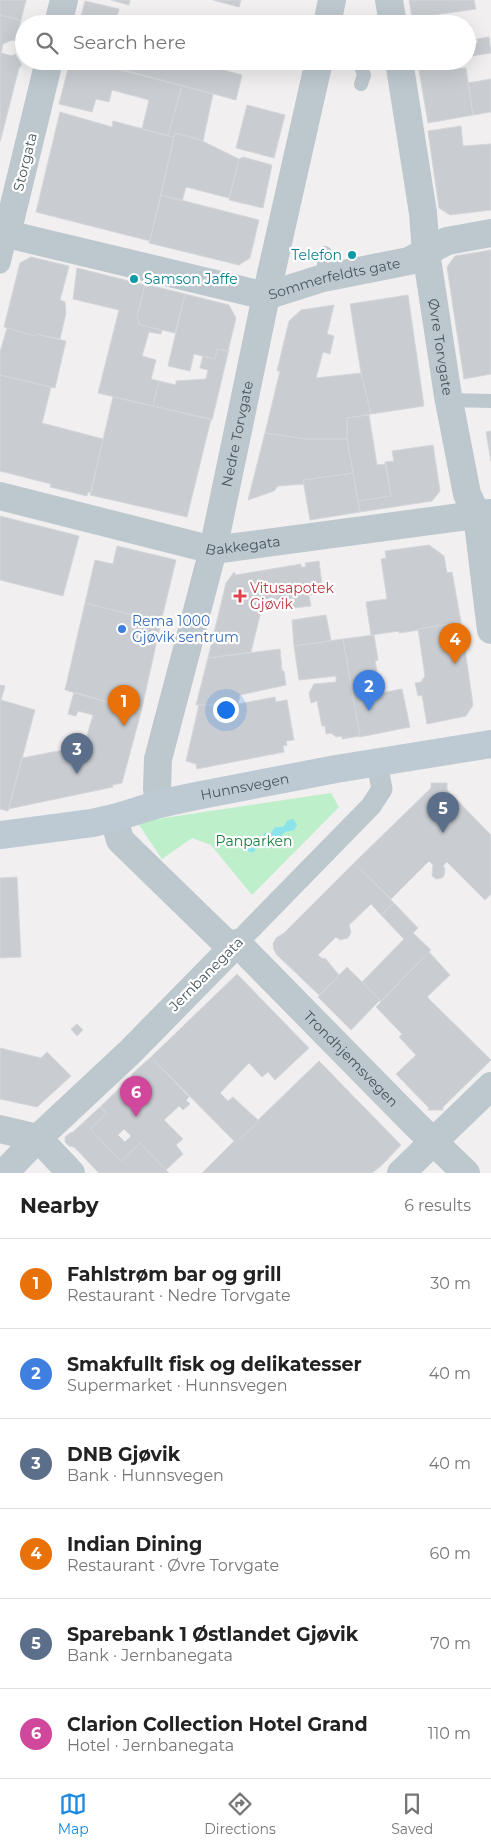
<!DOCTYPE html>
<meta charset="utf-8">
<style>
body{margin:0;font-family:Montserrat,sans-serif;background:#f6f6f6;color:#222}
.you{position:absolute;left:225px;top:709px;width:18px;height:18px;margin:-12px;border:4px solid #fff;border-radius:50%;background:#1a73e8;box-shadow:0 0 0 8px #1a73e833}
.badge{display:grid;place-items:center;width:32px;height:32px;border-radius:50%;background:#1a88e0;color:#fff;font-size:16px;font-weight:700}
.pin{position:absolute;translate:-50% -41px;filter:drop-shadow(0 1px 2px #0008)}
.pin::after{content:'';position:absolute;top:26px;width:18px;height:15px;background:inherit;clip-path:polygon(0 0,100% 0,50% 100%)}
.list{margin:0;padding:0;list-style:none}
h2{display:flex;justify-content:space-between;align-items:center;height:65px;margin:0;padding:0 20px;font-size:21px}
h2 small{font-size:16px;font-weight:400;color:#767676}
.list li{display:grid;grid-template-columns:32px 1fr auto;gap:15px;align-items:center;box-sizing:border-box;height:90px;padding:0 20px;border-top:1px solid #e0e0e0}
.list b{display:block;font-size:19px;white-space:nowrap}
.list p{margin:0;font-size:16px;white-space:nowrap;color:#767676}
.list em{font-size:16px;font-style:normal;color:#767676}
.icon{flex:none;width:28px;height:28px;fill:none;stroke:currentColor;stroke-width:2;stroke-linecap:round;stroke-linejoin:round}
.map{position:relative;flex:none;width:491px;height:1173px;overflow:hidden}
.search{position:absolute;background:#fff;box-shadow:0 5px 20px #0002;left:15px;right:15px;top:15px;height:55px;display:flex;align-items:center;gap:12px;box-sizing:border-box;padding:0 18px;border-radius:28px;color:#767676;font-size:19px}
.sheet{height:605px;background:#fff}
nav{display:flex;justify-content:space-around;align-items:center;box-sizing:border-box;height:70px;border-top:1px solid #e0e0e0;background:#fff;font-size:14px;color:#767676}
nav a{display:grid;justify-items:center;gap:2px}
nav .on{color:#1a88e0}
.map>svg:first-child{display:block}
</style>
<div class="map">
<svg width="491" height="1173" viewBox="0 0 491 1173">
<rect width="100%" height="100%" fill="#f1efef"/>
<path fill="#bdefca" d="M 331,793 L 339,807 L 252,895 L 211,845 L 192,838 L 162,859 L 137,822 Z"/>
<path fill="#8be3eb" d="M 293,819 L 297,825 L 294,830 L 285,832 L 280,837 L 273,838 L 270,843 L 258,845 L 254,852 L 250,852 L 246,850 L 244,846 L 247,840 L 252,839 L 257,841 L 265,833 L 270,834 L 275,827 L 283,827 L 288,820 Z"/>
<path fill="#c9cdd1" stroke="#d3d6da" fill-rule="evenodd" d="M 0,0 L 26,0 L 21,20 L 0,15 Z
M 111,0 L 130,0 L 129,5 Z
M 213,0 L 241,0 L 239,7 Z
M 409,0 L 474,0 L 476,9 L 412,18 Z
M 85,1 L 119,9 L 115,24 L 79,24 Z
M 0,15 L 21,20 L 15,41 L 12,40 L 3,44 L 1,53 L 12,56 L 15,54 L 22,65 L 19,68 L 0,142 Z
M 489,37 L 491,53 L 471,56 L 469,44 L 478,43 L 477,39 Z
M 70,61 L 85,61 L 182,86 L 168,136 L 142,129 L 149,100 L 112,90 L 109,102 L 96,99 L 92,112 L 59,104 Z
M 85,61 L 123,61 L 121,70 Z
M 123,61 L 191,61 L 242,75 L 236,100 L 121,69 Z
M 418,61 L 438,61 L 418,64 Z
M 438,61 L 455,61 L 456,69 L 466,68 L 473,115 L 428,123 L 418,64 Z
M 491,79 L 491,112 L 473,115 L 468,83 Z
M 182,86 L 213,94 L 203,141 L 175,133 L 174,137 L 168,136 Z
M 247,105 L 285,115 L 274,158 L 236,148 Z
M 60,112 L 112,127 L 113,121 L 174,137 L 150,241 L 36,212 Z
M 461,126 L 463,146 L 491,144 L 491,210 L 450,215 L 439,208 L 428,131 Z
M 175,133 L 198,139 L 239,159 L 229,198 L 186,187 L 182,201 L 161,195 Z
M 243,157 L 272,165 L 263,208 L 229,200 L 239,159 Z
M 161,195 L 259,220 L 250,258 L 239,265 L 149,243 Z
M 491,250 L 491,374 L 464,379 L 447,267 L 455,256 Z
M 31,257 L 69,266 L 60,300 L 65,302 L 66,313 L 60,339 L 36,334 L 35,336 L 4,327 L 20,263 Z
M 77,268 L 145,285 L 137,317 L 140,325 L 162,330 L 161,334 L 149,332 L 142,356 L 156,360 L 151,379 L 159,381 L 153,406 L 98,393 L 119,310 L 73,299 Z
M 145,284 L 185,294 L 175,333 L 140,325 L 137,317 Z
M 185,294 L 229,305 L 236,318 L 228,351 L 217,349 L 215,359 L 194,354 L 190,371 L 168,366 Z
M 408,295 L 424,406 L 371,414 L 361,373 L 350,304 Z
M 334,305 L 327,334 L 334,336 L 330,354 L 323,352 L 316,378 L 361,373 L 371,414 L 347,418 L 347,439 L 307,439 L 265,433 L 280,371 L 277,371 L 289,321 L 301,310 Z
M 7,328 L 35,336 L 36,334 L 66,341 L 55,388 L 0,375 L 0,352 Z
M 217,349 L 228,351 L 229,349 L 212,420 L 153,406 L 159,381 L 176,385 L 176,381 L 206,379 L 208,370 L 200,368 L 203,356 L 215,359 Z
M 0,375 L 51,387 L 42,423 L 103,439 L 91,493 L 88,492 L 87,496 L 50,487 L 51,484 L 0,471 Z
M 113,397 L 211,419 L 187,517 L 90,495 Z
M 369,415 L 377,465 L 386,464 L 391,496 L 358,501 L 347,439 L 347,418 Z
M 491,431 L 491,461 L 486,432 Z
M 265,433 L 307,439 L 347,439 L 353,473 L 303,480 L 304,484 L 278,486 L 274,491 L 248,500 Z
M 433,445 L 440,491 L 432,501 L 360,512 L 358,501 L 391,496 L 385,462 L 394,461 L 392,451 Z
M 353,473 L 360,512 L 310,520 L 303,480 Z
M 0,516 L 79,536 L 63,596 L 0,580 Z
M 429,545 L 444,556 L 447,573 L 452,572 L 461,622 L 418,629 L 419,630 L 399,633 L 399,631 L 371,635 L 366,602 L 387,599 L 381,559 L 386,558 L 385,551 Z
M 117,546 L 176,560 L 161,622 L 85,603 L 95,560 L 113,564 Z
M 319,561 L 323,593 L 309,595 L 311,606 L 284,609 L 283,600 L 263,603 L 251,652 L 208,658 L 226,583 L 234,572 L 236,575 L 301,564 L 301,567 L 306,567 L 305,563 Z
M 85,603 L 161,622 L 141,712 L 65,690 Z
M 326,615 L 331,641 L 294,646 L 292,620 Z
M 461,622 L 473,705 L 466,716 L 427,724 L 422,695 L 418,696 L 415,683 L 421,682 L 425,676 L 418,629 Z
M 374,635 L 378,660 L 375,661 L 381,693 L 402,689 L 410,727 L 360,737 L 343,639 Z
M 343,639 L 360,736 L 342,739 L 342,736 L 336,737 L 331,733 L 326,734 L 325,726 L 322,726 L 317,701 L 311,703 L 309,693 L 314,684 L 336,682 L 336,676 L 299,680 L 294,646 Z
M 280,649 L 282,671 L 284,671 L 286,685 L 240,695 L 238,704 L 196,705 L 208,658 Z
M 0,685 L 5,686 L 1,700 L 35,710 L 8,811 L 0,809 Z
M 74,692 L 141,712 L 122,783 L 112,785 L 113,787 L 8,809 L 22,758 L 84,746 L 93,715 L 78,711 L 76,716 L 68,714 Z
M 275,697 L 276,702 L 287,700 L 294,740 L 286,741 L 287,745 L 283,746 L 284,752 L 197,769 L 196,764 L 186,761 L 199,705 L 238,704 Z
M 431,783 L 447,783 L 447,790 L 491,835 L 491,894 L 485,900 L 447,862 L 443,866 L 445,869 L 444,876 L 442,878 L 436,879 L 432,876 L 433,865 L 429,861 L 391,899 L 354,863 L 431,788 Z
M 354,863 L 394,903 L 381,915 L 371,904 L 349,925 L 351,932 L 348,938 L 340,940 L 336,937 L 318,955 L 323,959 L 325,958 L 339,975 L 319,995 L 277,955 L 274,950 L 273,944 L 276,938 L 284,933 Z
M 17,877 L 21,957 L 0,958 L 0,878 Z
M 394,903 L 418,928 L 413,933 L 431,950 L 380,1002 L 380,1000 L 362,982 L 404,939 L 381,915 Z
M 429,952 L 450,975 L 427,997 L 491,1060 L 443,1107 L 443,1110 L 428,1110 L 429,1108 L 396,1074 L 416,1055 L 399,1037 L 402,1034 L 376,1007 Z
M 347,967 L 380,1000 L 351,1030 L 318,997 Z
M 237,974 L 309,1048 L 275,1080 L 268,1072 L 262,1077 L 249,1063 L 220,1093 L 228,1101 L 233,1097 L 259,1121 L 236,1143 L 151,1057 Z
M 77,1024 L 83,1030 L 77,1036 L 71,1029 Z
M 0,1048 L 41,1058 L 47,1052 L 71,1076 L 37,1107 L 0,1099 Z
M 151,1057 L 189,1097 L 186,1100 L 190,1104 L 183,1110 L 179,1106 L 164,1120 L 183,1139 L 176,1145 L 183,1154 L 166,1170 L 140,1143 L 121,1161 L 90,1129 L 107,1113 L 100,1107 L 132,1076 L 132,1074 ZM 124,1129 L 131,1136 L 125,1142 L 118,1135 Z
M 319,1061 L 401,1145 L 382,1165 L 372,1173 L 202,1173 L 234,1141 L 236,1143 L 259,1121 L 258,1120 Z
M 100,1107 L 107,1113 L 90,1129 L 121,1161 L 140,1143 L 169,1173 L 99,1173 L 74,1147 L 69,1146 L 65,1142 L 65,1137 L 70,1133 L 73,1132 Z"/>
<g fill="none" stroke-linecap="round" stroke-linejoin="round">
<path stroke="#bdc8ce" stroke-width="14" d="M 359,61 L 364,75 L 361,84
M 323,278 L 325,253
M 449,400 L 491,401"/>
<path stroke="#bdc8ce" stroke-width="21" d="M 0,263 L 7,234
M 237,943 L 371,806 L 382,789 L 377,763"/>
<g stroke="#bdc8ce" stroke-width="28">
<path d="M 389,0 L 393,24"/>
<path d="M 58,24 L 64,0"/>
<path d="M 327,24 L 332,0"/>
<path id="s1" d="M 49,61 L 7,234 L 266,296 L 323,278 L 409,261 L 447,241 L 491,233"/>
<path id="s2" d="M 399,61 L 423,213 L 426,252 L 448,396 L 467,494 L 477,515 L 491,630"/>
<path id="s3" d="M 0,496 L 213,550 L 491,513"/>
<path id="s4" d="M 159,804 L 157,789 L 158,759 L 213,550 L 266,296 L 319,61"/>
<path d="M 114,818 L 120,840 L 231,948"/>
<path d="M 0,1129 L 38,1138 L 71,1173"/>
<path id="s5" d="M 4,1173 L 38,1138 L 130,1052 L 237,943 L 415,1124 L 466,1173"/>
<path d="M 401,1173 L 491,1086"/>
</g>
<path stroke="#bdcad3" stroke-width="28" id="s6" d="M 0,835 L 92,823 L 114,818 L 159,804 L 196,796 L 336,769 L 491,744"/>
</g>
<g fill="#0f9aa8" stroke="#fff" stroke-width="2">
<circle cx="352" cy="255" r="5"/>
<circle cx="134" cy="279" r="5"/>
</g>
<path fill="#e0444e" stroke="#fff" stroke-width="2" d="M237.5 588.5h5v5h5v5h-5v5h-5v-5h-5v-5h5z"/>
<circle fill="#3f7fe0" stroke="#fff" stroke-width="2" cx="122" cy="629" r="5"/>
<g text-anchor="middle" stroke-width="4.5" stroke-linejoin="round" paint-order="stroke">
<g font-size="14" fill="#47555c" stroke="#fff">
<text transform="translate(25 162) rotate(-76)" y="5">Storgata</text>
<text dy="5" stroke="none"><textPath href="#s1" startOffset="515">Sommerfeldts gate</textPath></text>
<text dy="5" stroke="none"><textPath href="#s2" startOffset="289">Øvre Torvgate</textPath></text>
<text dy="5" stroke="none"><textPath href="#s4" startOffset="380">Nedre Torvgate</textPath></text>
<text dy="5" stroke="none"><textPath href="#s3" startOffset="250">Bakkegata</textPath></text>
<text dy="5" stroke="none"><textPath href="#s6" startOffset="250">Hunnsvegen</textPath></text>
<text transform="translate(206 974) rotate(-45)" y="5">Jernbanegata</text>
<text dy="5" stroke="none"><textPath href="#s5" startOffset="490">Trondhjemsvegen</textPath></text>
</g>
<g font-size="14" fill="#0d838f" stroke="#fff" text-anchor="end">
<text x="342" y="260">Telefon</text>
<text x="144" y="284" text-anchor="start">Samson Jaffe</text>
</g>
<g font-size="14" fill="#be3a42" stroke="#fff" text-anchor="start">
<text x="250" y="593">Vitusapotek<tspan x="250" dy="16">Gjøvik</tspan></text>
</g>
<g font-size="14" fill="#366cbe" stroke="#fff" text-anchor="start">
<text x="132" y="626">Rema 1000<tspan x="132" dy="16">Gjøvik sentrum</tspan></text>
</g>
<g font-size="14" fill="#187e3e" stroke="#fff">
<text x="254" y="846">Panparken</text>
</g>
</g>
</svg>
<div class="you"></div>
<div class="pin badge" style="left:124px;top:726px;background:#e8710a">1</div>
<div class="pin badge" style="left:369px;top:711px;background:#3f7fe0">2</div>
<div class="pin badge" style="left:77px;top:774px;background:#5c6f8a">3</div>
<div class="pin badge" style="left:455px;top:664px;background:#e8710a">4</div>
<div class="pin badge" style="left:443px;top:833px;background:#5c6f8a">5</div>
<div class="pin badge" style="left:136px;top:1117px;background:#d1479c">6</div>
<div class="search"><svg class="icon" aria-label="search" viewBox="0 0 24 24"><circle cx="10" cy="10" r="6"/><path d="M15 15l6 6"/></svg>Search here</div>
</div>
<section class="sheet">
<h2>Nearby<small>6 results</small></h2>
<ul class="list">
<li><span class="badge" style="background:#e8710a">1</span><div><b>Fahlstrøm bar og grill</b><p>Restaurant · Nedre Torvgate</p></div><em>30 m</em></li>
<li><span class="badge" style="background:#3f7fe0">2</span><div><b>Smakfullt fisk og delikatesser</b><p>Supermarket · Hunnsvegen</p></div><em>40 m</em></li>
<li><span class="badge" style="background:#5c6f8a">3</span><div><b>DNB Gjøvik</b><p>Bank · Hunnsvegen</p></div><em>40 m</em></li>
<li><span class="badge" style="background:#e8710a">4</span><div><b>Indian Dining</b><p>Restaurant · Øvre Torvgate</p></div><em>60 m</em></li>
<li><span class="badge" style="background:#5c6f8a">5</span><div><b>Sparebank 1 Østlandet Gjøvik</b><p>Bank · Jernbanegata</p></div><em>70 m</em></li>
<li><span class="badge" style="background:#d1479c">6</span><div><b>Clarion Collection Hotel Grand</b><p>Hotel · Jernbanegata</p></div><em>110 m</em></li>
</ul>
</section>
<nav>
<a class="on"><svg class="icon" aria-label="map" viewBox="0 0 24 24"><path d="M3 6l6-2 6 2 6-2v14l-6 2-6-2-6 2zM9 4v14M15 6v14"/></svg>Map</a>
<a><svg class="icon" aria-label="directions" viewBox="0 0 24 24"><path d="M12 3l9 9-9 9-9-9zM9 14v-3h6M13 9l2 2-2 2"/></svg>Directions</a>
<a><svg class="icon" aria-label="saved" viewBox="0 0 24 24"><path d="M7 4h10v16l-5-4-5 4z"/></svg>Saved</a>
</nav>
